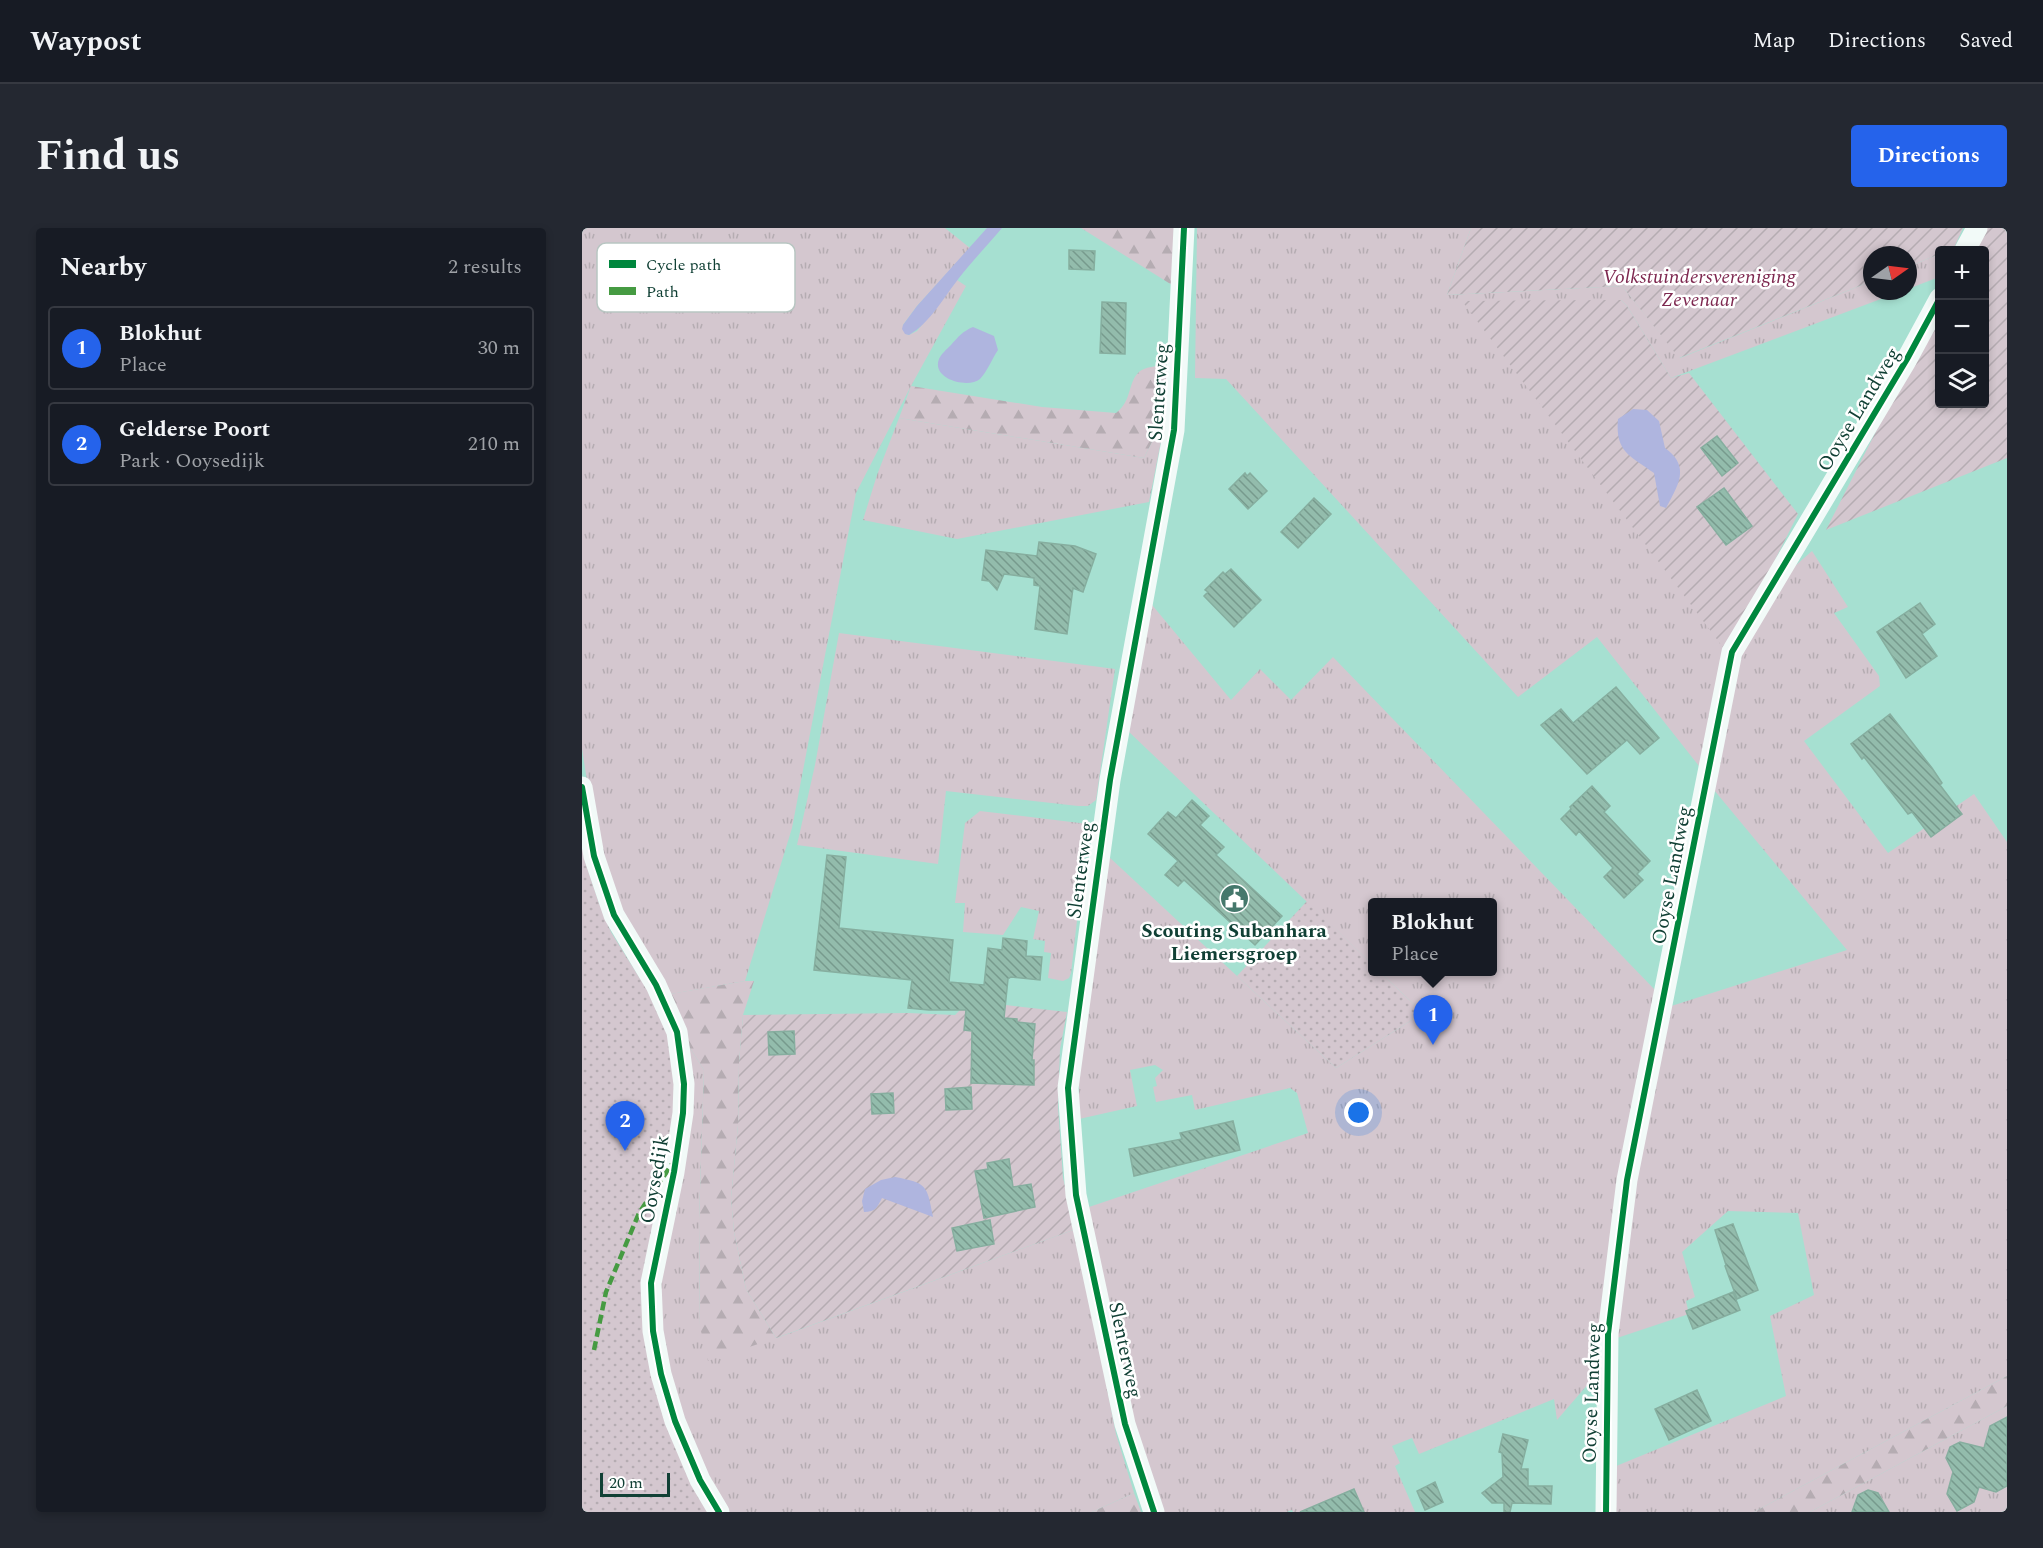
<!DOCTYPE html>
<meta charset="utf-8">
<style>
body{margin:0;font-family:Spectral,serif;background:#242831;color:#f1f3f6}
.controls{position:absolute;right:18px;top:18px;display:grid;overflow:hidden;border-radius:6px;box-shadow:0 3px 9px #0003}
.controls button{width:54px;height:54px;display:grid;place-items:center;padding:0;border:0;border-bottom:2px solid #363941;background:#171b24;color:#f1f3f6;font:30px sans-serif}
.compass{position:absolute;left:1281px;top:18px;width:54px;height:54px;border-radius:50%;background:#171b24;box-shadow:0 3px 9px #0003;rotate:76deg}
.scale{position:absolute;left:18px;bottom:15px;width:70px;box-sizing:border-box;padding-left:6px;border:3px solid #114035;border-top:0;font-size:16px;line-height:21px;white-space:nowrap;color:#114035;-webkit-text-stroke:4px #fff;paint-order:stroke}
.you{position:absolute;left:777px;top:885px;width:21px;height:21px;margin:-15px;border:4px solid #fff;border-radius:50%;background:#1a73e8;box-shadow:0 0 0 9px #1a73e833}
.badge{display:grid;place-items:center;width:39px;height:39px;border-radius:50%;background:#2563eb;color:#fff;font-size:20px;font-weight:700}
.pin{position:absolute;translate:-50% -50px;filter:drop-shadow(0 2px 3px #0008)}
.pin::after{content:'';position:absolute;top:32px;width:21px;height:18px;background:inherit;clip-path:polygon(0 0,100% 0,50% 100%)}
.popup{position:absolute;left:786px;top:670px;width:129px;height:78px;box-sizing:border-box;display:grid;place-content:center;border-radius:6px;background:#171b24;filter:drop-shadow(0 2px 4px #0005);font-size:20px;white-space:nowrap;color:#9ea1a6}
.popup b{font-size:22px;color:#f1f3f6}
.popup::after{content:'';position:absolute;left:50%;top:100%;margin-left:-12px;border:12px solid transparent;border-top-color:#171b24}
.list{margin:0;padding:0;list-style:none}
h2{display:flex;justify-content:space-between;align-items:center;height:78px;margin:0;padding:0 24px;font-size:26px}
h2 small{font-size:20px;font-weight:400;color:#9ea1a6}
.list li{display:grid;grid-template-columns:39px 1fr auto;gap:18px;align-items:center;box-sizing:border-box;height:84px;margin:0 12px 12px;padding:0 12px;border:2px solid #363941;border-radius:6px}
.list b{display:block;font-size:22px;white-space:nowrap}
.list p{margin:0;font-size:20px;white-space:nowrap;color:#9ea1a6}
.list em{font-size:20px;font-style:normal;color:#9ea1a6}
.icon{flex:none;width:33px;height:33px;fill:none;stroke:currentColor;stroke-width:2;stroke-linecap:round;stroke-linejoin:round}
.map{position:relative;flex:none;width:1425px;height:1284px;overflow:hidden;border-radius:6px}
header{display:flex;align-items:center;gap:36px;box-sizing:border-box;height:84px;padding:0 30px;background:#171b24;border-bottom:2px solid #363941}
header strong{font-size:28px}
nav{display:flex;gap:33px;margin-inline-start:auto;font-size:21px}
.intro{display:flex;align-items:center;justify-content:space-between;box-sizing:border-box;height:144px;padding:0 36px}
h1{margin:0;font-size:42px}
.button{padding:15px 27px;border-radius:6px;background:#2563eb;color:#fff;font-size:21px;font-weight:700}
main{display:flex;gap:36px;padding:0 36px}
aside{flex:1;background:#171b24;border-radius:6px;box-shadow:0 3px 9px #0003}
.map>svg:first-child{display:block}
</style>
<header>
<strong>Waypost</strong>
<nav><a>Map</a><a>Directions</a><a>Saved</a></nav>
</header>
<div class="intro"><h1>Find us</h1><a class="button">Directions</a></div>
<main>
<aside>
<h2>Nearby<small>2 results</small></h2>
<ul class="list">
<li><span class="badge">1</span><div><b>Blokhut</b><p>Place</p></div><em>30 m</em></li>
<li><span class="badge">2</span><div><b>Gelderse Poort</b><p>Park · Ooysedijk</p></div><em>210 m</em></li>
</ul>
</aside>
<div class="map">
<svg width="1425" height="1284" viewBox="0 0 1425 1284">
<defs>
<pattern id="grass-tufts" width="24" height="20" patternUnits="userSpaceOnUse" patternTransform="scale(1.5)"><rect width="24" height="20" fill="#d4c7cf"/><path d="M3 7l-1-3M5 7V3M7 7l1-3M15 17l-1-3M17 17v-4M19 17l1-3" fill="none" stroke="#b5acb2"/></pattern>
<pattern id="forest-firs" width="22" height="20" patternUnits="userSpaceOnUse" patternTransform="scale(1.5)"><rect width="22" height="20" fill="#d4c7cf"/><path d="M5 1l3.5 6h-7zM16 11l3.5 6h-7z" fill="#b5acb2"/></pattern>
<pattern id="park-dots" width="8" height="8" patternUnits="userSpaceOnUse" patternTransform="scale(1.5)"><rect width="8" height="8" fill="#d4c7cf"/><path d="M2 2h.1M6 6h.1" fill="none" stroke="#b5acb2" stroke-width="1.8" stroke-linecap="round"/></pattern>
<pattern id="garden-furrows" width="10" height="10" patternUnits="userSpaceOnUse" patternTransform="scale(1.5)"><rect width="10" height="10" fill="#d4c7cf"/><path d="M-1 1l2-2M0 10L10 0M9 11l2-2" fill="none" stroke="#b5acb2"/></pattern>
<pattern id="building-back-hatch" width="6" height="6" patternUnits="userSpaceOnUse" patternTransform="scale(1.5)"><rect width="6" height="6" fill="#93bcac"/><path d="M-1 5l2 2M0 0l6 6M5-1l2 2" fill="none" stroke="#779a8d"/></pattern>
</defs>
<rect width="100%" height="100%" fill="#a6e0d1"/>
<path fill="url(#grass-tufts)" d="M 0,0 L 363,0 L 388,20 L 335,78 L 321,97 L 324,106 L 327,107 L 335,103 L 375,52 L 384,58 L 329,158 L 274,265 L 210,600 L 163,753 L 89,766 L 108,820 L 122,842 L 117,992 L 118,1099 L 194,1110 L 200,1108 L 494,1001 L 534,1206 L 552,1265 L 510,1284 L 143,1284 L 120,1236 L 86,1146 L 77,1068 L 106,899 L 33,673 L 8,572 L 0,521 Z
M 615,0 L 889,0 L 865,67 L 1040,58 L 1098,130 L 1290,53 L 1290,63 L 1320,63 L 1089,150 L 1045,78 L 1039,72 L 1146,426 L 1117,538 L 1015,409 L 936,469 L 644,151 L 613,150 Z
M 1357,26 L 1357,49 L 1326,61 L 1326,39 Z
M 585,183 L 567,274 L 375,311 L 281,292 L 295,247 L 317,190 L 562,230 Z
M 1230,323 L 1266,379 L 1252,385 L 1297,448 L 1298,458 L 1222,513 L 1306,625 L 1392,566 L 1425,614 L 1425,1148 L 1172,1284 L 1029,1284 L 1027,1241 L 1204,1168 L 1188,1088 L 1232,1067 L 1216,985 L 1146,983 L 1100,1024 L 1113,1069 L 1104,1073 L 1107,1086 L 1032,1111 L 1047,959 L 1083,780 L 1265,722 L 1127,556 L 1151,446 L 1187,361 Z
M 566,372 L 649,472 L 678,441 L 709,472 L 751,429 L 1074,763 L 1039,945 L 1013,1148 L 975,1192 L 972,1171 L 837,1226 L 830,1210 L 810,1218 L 818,1235 L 813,1238 L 833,1284 L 711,1284 L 710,1282 L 705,1284 L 581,1284 L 552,1193 L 504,980 L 726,905 L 715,865 L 708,860 L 613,882 L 610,867 L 574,874 L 571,859 L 575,858 L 573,850 L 581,842 L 573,837 L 548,842 L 555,878 L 497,891 L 497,832 L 526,628 L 754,840 L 841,785 L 798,744 L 911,744 L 911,674 L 791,674 L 791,737 L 545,502 Z
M 257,405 L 533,441 L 514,572 L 506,578 L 496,578 L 364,563 L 356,636 L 215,617 L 233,537 Z
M 398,583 L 506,596 L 489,745 L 487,750 L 481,753 L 466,750 L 469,725 L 462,724 L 463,713 L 451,711 L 457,683 L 439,679 L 421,707 L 381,704 L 383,675 L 373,675 L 383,595 Z
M 1425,1178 L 1425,1284 L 1228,1284 Z"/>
<path fill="url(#forest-firs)" d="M 499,0 L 592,0 L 590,57 Z
M 582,137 L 586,139 L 585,183 L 562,230 L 317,190 L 329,158 L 460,179 L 534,185 C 551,172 545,154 558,143 C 564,139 575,138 582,137 Z
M 163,753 L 172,753 L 161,787 L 157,835 L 156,897 L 149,970 L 152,1004 L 164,1061 L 194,1110 L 126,1133 L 118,1099 L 117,992 L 122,842 L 108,820 L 88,766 Z
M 1425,1148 L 1425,1178 L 1228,1284 L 1172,1284 Z
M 552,1265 L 559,1284 L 510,1284 Z"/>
<path fill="url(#park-dots)" d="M 0,614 L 3,633 L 17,675 L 29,704 L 82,789 L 92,830 L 93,886 L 60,1069 L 127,1284 L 0,1284 Z
M 725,673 L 791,737 L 791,744 L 798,744 L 841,785 L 754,840 L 655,748 Z"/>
<path fill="url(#garden-furrows)" d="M 889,0 L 1381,0 L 1372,20 L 1358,22 L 1357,26 L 1326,39 L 1326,27 L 1290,27 L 1290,53 L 1097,130 L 1040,58 L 865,67 Z
M 1398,0 L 1425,0 L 1425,230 L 1244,302 L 1357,79 L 1358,176 L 1402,176 L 1402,22 L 1386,22 Z
M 1039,72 L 1045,78 L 1089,150 L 1107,145 L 1216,286 L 1146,426 L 880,73 Z
M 384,776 L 422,780 L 424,777 L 485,784 L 478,821 L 476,878 L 481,950 L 494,1001 L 194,1110 L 164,1061 L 152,1004 L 149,970 L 156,897 L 157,835 L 161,787 L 326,785 L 373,787 Z"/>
<path fill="#afb5df" d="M 405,0 L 420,0 C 406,17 390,33 377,50 C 362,69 348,95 327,107 L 323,106 L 320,101 L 321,97 L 335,78 Z
M 391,99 L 412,108 L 416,122 C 410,131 405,144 398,151 C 386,161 349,151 357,131 C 359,126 365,121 369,117 C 376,109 381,103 391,99 Z
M 1051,181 L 1065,182 L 1077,193 L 1083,220 C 1109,239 1096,257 1084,280 L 1078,278 L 1072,245 C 1048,228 1033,224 1036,191 Z
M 313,949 C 345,955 345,957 351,989 L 300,970 C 295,979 294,984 282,984 L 280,973 L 283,961 L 299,952 Z"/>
<path fill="url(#building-back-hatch)" stroke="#86ae9f" stroke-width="1.5" d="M 487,22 L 513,23 L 512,42 L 487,41 Z
M 520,74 L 544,75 L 543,126 L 518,125 Z
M 1135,208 L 1156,235 L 1140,248 L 1119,220 Z
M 663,245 L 665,248 L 668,245 L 685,263 L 666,281 L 647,261 Z
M 1142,260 L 1170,298 L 1144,317 L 1115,279 Z
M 732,270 L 749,286 L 716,320 L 699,304 Z
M 457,314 L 493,318 L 514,326 L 501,364 L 491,360 L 485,406 L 453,401 L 458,358 L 452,357 L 452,350 L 422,346 L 415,362 L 407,353 L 400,352 L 404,322 L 455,328 Z
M 649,341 L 679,372 L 652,399 L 622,368 L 626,364 L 623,362 L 641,344 L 643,346 Z
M 1338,375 L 1353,396 L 1340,406 L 1355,428 L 1324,450 L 1295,404 Z
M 1034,459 L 1077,510 L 1058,526 L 1045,512 L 1005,546 L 959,497 L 979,481 L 991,495 Z
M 1308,486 L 1350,540 L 1360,555 L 1358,557 L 1380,586 L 1349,609 L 1330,584 L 1326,586 L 1282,529 L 1280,531 L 1269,516 Z
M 1010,558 L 1028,578 L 1022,584 L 1068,633 L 1055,646 L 1061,652 L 1042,670 L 1022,649 L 1031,640 L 997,603 L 994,607 L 979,591 L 989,581 L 988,579 Z
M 610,572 L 627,588 L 618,597 L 642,619 L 634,627 L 700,688 L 673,717 L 602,652 L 596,658 L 583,647 L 596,633 L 566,606 L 586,584 L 594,590 Z
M 245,627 L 264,629 L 257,700 L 371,712 L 367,754 L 402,757 L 406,720 L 420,722 L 421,710 L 445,713 L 444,728 L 460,729 L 458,752 L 429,749 L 426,751 L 422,790 L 435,791 L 435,794 L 453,796 L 450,832 L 452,832 L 452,857 L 389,855 L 390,803 L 382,802 L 384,782 L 347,782 L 326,780 L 330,752 L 232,742 Z
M 212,803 L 213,826 L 187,827 L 186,804 Z
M 389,859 L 390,881 L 364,882 L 363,861 Z
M 311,865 L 312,885 L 290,886 L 289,866 Z
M 651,893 L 658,922 L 552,948 L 547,921 L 600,911 L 598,905 Z
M 427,931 L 431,959 L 449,956 L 453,979 L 402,990 L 393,943 L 406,941 L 405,935 Z
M 408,992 L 412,1016 L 375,1023 L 370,1000 Z
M 1151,996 L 1176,1062 L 1155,1071 L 1143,1038 L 1144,1037 L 1133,1002 Z
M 1151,1064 L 1158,1082 L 1111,1101 L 1104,1083 Z
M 1115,1162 L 1129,1193 L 1087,1212 L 1073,1181 Z
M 1425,1189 L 1425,1258 L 1414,1264 L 1397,1259 L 1392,1274 L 1375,1283 L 1365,1266 L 1371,1244 L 1364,1230 L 1368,1219 L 1378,1214 L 1402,1220 L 1408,1198 Z
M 921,1206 L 946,1212 L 939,1241 L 946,1241 L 946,1258 L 970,1258 L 969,1276 L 930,1275 L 928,1284 L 922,1284 L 922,1275 L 910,1275 L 900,1265 L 921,1249 L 920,1225 L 917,1224 Z
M 853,1254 L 861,1274 L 843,1282 L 835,1263 Z
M 772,1261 L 782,1284 L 718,1284 Z
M 1286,1262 L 1296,1265 L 1307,1284 L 1270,1284 L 1276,1267 Z"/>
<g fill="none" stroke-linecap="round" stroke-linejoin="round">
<path stroke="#f2faf8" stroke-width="21" d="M 1383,22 L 1395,0
M 0,559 L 12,628 L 32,687 L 74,757 L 95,804 L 102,856 L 101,885 L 92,944 L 69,1055 L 71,1103 L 79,1146 L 93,1193 L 118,1252 L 137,1284
M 572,1284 L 543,1196 L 494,967 L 486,860 L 528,552 L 592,202 L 602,0
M 1024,1284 L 1026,1106 L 1045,952 L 1150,424 L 1325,131 L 1358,70"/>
<path stroke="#469b42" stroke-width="4.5" stroke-dasharray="9 4.5" stroke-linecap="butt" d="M 12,1122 L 24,1064 L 57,985 L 90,936"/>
<defs>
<path id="cycleway" d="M 0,559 L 12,628 L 32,687 L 74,757 L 95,804 L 102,856 L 101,885 L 92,944 L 69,1055 L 71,1103 L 79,1146 L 93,1193 L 118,1252 L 137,1284
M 572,1284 L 543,1196 L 494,967 L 486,860 L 528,552 L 592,202 L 602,0
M 1024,1284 L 1026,1106 L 1045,952 L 1150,424 L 1325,131 L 1358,70"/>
</defs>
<use href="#cycleway" stroke="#fff" stroke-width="10"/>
<use href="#cycleway" stroke="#00873e" stroke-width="6"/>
</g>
<defs>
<symbol id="civic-disc" viewBox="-11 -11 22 22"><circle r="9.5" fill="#45786c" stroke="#fff"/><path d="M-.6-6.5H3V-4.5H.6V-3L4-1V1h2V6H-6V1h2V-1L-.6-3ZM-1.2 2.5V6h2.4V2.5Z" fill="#fff"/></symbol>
</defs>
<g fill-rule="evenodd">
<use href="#civic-disc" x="636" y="654" width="33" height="33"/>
</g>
<g text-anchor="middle" stroke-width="5" stroke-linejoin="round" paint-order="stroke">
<g font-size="20" font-style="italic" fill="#7e2850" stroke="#fff">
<text x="1117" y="55">Volkstuindersvereniging<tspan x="1117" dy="23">Zevenaar</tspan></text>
</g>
<g font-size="20" fill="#114035" stroke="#fff">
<text transform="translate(576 164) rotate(-86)" y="7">Slenterweg</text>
<text transform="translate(1276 181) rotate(-59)" y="7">Ooyse Landweg</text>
<text transform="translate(498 642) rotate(-82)" y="7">Slenterweg</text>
<text transform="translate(1089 647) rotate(-79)" y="7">Ooyse Landweg</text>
<text transform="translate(72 951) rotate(-80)" y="7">Ooysedijk</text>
<text transform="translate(544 1122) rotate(78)" y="7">Slenterweg</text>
<text transform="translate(1009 1165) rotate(-88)" y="7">Ooyse Landweg</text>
</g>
<g font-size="20" font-weight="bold" fill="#114035" stroke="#fff">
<text x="652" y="709">Scouting Subanhara<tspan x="652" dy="23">Liemersgroep</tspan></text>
</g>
</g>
<rect x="15" y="15" width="198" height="69" rx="9" fill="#fff" stroke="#b8c6c2" stroke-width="1.5"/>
<rect x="27" y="32" width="27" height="8" fill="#00873e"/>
<rect x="27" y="59" width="27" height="8" fill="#469b42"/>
<g font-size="16" fill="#114035">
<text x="64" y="42">Cycle path</text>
<text x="64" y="69">Path</text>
</g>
</svg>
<div class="controls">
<button>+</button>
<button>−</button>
<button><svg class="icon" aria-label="layers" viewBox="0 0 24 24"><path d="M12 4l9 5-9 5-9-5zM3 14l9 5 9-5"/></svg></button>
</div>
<svg class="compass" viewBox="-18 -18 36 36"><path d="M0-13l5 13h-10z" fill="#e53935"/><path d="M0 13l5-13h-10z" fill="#9ea1a6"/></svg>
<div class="scale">20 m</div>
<div class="you"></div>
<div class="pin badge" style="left:851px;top:817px">1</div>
<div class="popup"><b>Blokhut</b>Place</div>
<div class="pin badge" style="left:43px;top:923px">2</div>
</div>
</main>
